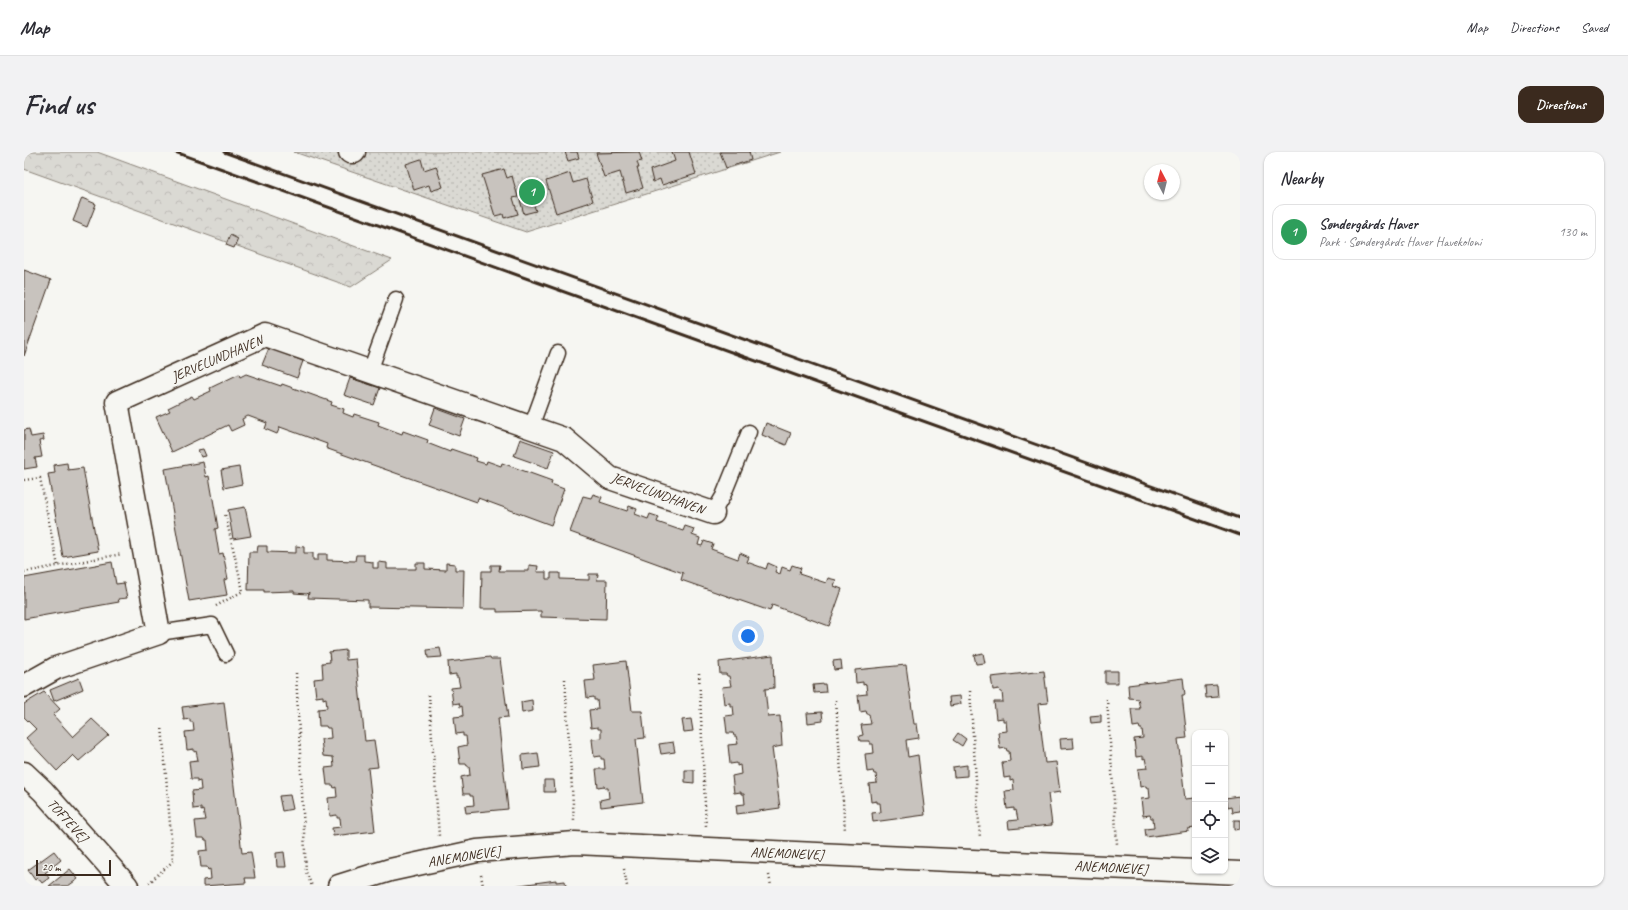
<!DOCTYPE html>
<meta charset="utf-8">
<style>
body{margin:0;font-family:Caveat,sans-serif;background:#f2f2f3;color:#2b2b33}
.controls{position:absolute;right:12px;bottom:12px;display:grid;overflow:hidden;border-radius:8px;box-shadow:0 1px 3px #0004}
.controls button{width:36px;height:36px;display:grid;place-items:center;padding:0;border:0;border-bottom:1px solid #e1e1e2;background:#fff;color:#2b2b33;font:20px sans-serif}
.compass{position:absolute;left:1120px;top:12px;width:36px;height:36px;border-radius:50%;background:#fff;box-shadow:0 1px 3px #0004;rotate:353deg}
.scale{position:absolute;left:12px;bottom:10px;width:75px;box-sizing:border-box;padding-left:4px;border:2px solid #3b2a1e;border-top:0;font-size:11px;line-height:14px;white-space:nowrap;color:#3b2a1e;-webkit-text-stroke:3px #f6f6f2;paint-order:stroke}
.you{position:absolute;left:724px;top:484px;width:14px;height:14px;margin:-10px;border:3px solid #fff;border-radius:50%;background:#1a73e8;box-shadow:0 0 0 6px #1a73e833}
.badge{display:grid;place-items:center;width:26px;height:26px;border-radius:50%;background:#3b2a1e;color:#fff;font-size:13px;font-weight:700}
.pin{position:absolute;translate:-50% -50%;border:2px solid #fff;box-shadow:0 1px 4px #0006}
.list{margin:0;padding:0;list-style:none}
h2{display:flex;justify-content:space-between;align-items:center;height:52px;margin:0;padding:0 16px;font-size:17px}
h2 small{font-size:13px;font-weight:400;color:#7c7c81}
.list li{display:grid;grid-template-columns:26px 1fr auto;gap:12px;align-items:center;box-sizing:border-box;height:56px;margin:0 8px 8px;padding:0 8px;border:1px solid #e1e1e2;border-radius:12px}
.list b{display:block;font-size:15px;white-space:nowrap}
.list p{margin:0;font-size:13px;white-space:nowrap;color:#7c7c81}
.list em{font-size:13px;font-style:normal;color:#7c7c81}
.icon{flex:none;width:22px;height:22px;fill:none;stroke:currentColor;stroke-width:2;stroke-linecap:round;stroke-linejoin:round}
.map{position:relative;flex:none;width:1216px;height:734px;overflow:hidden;border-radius:12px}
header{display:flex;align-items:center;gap:24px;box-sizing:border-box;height:56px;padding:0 20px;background:#fff;border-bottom:1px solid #e1e1e2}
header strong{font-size:19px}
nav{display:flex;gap:22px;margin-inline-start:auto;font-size:14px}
.intro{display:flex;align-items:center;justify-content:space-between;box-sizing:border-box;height:96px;padding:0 24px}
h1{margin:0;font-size:28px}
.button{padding:10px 18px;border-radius:12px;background:#3b2a1e;color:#fff;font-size:14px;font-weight:700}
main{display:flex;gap:24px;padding:0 24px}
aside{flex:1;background:#fff;border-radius:12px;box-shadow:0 1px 3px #0004}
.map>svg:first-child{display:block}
</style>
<header>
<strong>Map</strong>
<nav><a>Map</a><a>Directions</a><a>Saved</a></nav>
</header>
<div class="intro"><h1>Find us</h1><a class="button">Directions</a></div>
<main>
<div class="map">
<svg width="1216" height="734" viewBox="0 0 1216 734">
<defs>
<pattern id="forest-crowns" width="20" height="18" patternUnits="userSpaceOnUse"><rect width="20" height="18" fill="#dad9d3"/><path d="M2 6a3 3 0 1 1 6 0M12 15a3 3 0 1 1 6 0" fill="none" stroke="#bcbab5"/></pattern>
<pattern id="garden-dots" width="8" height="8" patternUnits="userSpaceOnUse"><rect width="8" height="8" fill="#dad9d3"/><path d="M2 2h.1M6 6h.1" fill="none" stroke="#bcbab5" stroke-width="1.8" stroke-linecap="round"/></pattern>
</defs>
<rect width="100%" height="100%" fill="#f6f6f2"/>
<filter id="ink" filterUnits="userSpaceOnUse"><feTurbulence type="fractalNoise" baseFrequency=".025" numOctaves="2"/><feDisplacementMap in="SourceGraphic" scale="8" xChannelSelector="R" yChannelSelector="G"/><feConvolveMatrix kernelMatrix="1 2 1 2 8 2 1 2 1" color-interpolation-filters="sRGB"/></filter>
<g filter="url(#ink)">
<path fill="url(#forest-crowns)" stroke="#8a8278" d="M 0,0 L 73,0 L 368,108 L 327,135 L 0,17 Z"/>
<path fill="url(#garden-dots)" stroke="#8a8278" d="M 270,0 L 756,0 L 502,80 Z"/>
<path fill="#c8c3be" stroke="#3b2a1e" d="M 541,0 L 553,0 L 555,6 L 544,9 Z
M 615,0 L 618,9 L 613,10 L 615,16 L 613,16 L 619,36 L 602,41 L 596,20 L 580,25 L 572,1 Z
M 648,0 L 665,0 L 672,22 L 638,33 L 636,27 L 629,30 L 626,18 L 651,9 Z
M 696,0 L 725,0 L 727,8 L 702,16 Z
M 397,7 L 400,18 L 412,14 L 419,35 L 407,39 L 405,33 L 390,38 L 382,12 Z
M 480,17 L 483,26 L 488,24 L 494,45 L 489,46 L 494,62 L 480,66 L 479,62 L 471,64 L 458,23 Z
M 546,21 L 549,31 L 562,27 L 569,49 L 532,61 L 522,29 Z
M 507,45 L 512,59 L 500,62 L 496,48 Z
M 58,46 L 72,52 L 63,75 L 49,69 Z
M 206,83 L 214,87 L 210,96 L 202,93 Z
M 0,118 L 27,128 L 0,204 Z
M 245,196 L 279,209 L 273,226 L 238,213 Z
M 215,222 L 216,225 L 222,222 L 257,234 L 258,232 L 308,250 L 307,253 L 320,257 L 319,261 L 329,265 L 330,262 L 355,270 L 354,273 L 378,282 L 379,279 L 404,288 L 403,291 L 426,300 L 427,297 L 453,306 L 452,309 L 462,312 L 463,309 L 477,314 L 478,311 L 528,329 L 527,332 L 540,337 L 527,373 L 454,346 L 453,350 L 304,297 L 302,296 L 303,292 L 256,275 L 253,282 L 241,277 L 243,271 L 224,264 L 218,267 L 220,273 L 207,279 L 204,273 L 148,300 L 132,265 L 146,259 L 144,256 L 168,244 L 170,247 L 187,239 L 186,236 Z
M 326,226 L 356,236 L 350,253 L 320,243 Z
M 411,256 L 441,267 L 435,284 L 405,273 Z
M 742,271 L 767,281 L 762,293 L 738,283 Z
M 5,277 L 7,285 L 19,283 L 20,288 L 15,289 L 18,305 L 11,306 L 13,315 L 0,317 L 0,278 Z
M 496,287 L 530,299 L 524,316 L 490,304 Z
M 179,297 L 182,304 L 177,305 L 174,298 Z
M 179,310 L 182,325 L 185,324 L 194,376 L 191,377 L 195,402 L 199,401 L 204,427 L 200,428 L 203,443 L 165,449 L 141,317 Z
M 43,311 L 44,318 L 59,316 L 74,399 L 39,405 L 24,322 L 31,321 L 30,313 Z
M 215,315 L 218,332 L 200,336 L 197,318 Z
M 569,342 L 578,345 L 576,350 L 603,359 L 605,354 L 613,357 L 611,362 L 624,367 L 626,362 L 635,365 L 633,370 L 659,379 L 661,374 L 670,377 L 668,383 L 676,386 L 674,393 L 678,394 L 680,389 L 689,392 L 687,397 L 714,407 L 716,401 L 725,405 L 723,410 L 742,417 L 744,411 L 753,415 L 751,420 L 756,422 L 758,415 L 766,418 L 768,413 L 777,416 L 775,422 L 802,431 L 804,426 L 812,428 L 810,434 L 818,437 L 805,474 L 748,453 L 746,459 L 657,428 L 659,421 L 546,380 L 559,344 L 567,346 Z
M 221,355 L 227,384 L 209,387 L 204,358 Z
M 234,394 L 243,394 L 243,400 L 272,401 L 272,394 L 280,395 L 280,401 L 289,401 L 289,408 L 294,408 L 294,402 L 303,402 L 303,408 L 331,409 L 332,403 L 340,403 L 340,409 L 349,410 L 349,416 L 354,416 L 354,410 L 363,411 L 363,417 L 392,417 L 392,411 L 401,411 L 401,417 L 422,418 L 422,411 L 431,412 L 431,418 L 440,418 L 439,457 L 344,455 L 344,448 L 284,446 L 285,440 L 283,442 L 270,441 L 270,439 L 240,440 L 240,438 L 224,438 L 225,400 L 233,400 Z
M 88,410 L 92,432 L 100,431 L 103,446 L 94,447 L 95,450 L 0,467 L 0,426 Z
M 467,413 L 476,413 L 475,419 L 505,419 L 505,413 L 514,414 L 513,420 L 522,420 L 522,427 L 527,427 L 527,421 L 536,421 L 536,427 L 565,428 L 565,422 L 574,422 L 573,428 L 583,428 L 582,467 L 517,465 L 517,459 L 473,460 L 473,457 L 457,457 L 458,419 L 467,419 Z
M 416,496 L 418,505 L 404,506 L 403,498 Z
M 322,498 L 322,508 L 332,507 L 341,589 L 350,588 L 354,615 L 344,616 L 351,679 L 309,684 L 308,676 L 317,675 L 316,666 L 313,666 L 313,663 L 306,664 L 304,646 L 313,645 L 312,635 L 310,636 L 309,633 L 303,633 L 301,616 L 310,615 L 309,605 L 299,604 L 297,587 L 307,586 L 306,576 L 303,576 L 302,574 L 295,574 L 294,557 L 303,556 L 302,546 L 299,547 L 299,544 L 292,545 L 290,527 L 299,526 L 298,511 L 306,510 L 305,500 Z
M 959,501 L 961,511 L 952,512 L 950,503 Z
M 749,503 L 750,536 L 741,537 L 744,565 L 756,564 L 757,578 L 758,594 L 748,596 L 756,656 L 713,662 L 712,653 L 721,652 L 720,642 L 717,642 L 717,640 L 710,641 L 708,624 L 717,622 L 716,613 L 713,614 L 713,611 L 706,612 L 704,593 L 714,592 L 712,584 L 710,584 L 709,581 L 703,581 L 701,564 L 710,563 L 709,554 L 706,554 L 706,551 L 700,552 L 698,535 L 707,534 L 705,524 L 703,524 L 702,522 L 696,522 L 695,510 Z
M 466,505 L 467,507 L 476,507 L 484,565 L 474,566 L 484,657 L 442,661 L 441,654 L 450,653 L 449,644 L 446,644 L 446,642 L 439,642 L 437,625 L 446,623 L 445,614 L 443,614 L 442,612 L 436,612 L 434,595 L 443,593 L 442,584 L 439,584 L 439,581 L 432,582 L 430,565 L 439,564 L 438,554 L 436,555 L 435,551 L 429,552 L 427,536 L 436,535 L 434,525 L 432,525 L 432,522 L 425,523 L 424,510 Z
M 817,508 L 818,517 L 810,518 L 809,509 Z
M 602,509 L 608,559 L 618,559 L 621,586 L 612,587 L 619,650 L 577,655 L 576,648 L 585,646 L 584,636 L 581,636 L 580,634 L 574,635 L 572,617 L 581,617 L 580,607 L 577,607 L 577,604 L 570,605 L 568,587 L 577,586 L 577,577 L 574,577 L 574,575 L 567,576 L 565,558 L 574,557 L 573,548 L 570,548 L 570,545 L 563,546 L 561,529 L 571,528 L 569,513 Z
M 882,513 L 890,572 L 893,572 L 895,586 L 882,588 L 884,605 L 894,603 L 901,663 L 849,670 L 848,661 L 857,660 L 856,651 L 853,651 L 853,649 L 847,650 L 845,632 L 853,631 L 852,622 L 850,622 L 849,619 L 843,620 L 841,602 L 850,601 L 849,592 L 846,592 L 846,589 L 836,589 L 835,584 L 839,583 L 837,573 L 847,572 L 845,562 L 843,562 L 842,559 L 836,560 L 834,543 L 843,542 L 842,532 L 839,533 L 839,530 L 832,531 L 831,518 Z
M 1020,519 L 1024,551 L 1014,552 L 1021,611 L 1032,610 L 1036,640 L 1024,642 L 1028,673 L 985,677 L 984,669 L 994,668 L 992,658 L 990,659 L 990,656 L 983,657 L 981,639 L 990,638 L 989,628 L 986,629 L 986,625 L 980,626 L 978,610 L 986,609 L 985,599 L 983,599 L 982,596 L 976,597 L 974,580 L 983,579 L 982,569 L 979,569 L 979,566 L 972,567 L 970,550 L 979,550 L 978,540 L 976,540 L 975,537 L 969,538 L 967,525 Z
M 1081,519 L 1094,519 L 1094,531 L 1081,531 Z
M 55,526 L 59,537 L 30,549 L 26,538 Z
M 1159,526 L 1161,543 L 1158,543 L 1163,586 L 1154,587 L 1161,647 L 1171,646 L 1171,676 L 1164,677 L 1165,679 L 1122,685 L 1121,677 L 1130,676 L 1129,666 L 1127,666 L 1126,663 L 1119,664 L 1117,647 L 1126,646 L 1125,636 L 1123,636 L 1122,634 L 1116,635 L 1114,617 L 1123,616 L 1121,606 L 1119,607 L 1119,604 L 1112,605 L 1110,587 L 1119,586 L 1118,577 L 1116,577 L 1115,574 L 1109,575 L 1107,557 L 1116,557 L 1114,547 L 1105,546 L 1104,533 Z
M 801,532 L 802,540 L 790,541 L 789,533 Z
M 1193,533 L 1194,545 L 1182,546 L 1181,534 Z
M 20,540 L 36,557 L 29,563 L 49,585 L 68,567 L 85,583 L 55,609 L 49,603 L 33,619 L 2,586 L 12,577 L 0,565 L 0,552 Z
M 936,544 L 937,552 L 926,554 L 925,545 Z
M 508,548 L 509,559 L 498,561 L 497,550 Z
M 200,550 L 218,701 L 227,700 L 231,726 L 221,726 L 222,731 L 179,734 L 179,728 L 187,727 L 186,717 L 184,718 L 183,715 L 177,715 L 175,699 L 184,698 L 183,688 L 181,688 L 180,686 L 173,686 L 171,669 L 181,668 L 179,658 L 177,659 L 177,656 L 169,657 L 168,639 L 177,638 L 176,629 L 173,630 L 173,627 L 167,627 L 165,609 L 174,608 L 172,599 L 170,600 L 170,597 L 163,598 L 161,580 L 170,579 L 169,570 L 166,570 L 166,567 L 160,568 L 158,555 Z
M 798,560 L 799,569 L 784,571 L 783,561 Z
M 1077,563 L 1077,570 L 1067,571 L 1066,564 Z
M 667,567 L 669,579 L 660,580 L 658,568 Z
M 934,581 L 942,587 L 938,594 L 929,588 Z
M 1049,586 L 1050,596 L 1037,597 L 1036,587 Z
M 649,590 L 651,600 L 637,602 L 635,592 Z
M 514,601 L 516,615 L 499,617 L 498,603 Z
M 943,613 L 943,624 L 930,625 L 929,615 Z
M 661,618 L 670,618 L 670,631 L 661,630 Z
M 520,628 L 530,628 L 531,640 L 520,640 Z
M 266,643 L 269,657 L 258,659 L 255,644 Z
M 1216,644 L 1216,659 L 1209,660 L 1208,654 L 1204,655 L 1202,646 Z
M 1210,668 L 1216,668 L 1216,677 L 1210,678 Z
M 30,699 L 37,708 L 21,721 L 25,726 L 18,731 L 14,726 L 11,728 L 4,718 Z
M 260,700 L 262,715 L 253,715 L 252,701 Z
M 46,717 L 54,727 L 44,734 L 25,734 Z
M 532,728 L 532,730 L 541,729 L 542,734 L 489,734 Z"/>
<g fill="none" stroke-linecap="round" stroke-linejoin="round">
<defs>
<path id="service" d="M 346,219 L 372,147
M 507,275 L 534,201
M 689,361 L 699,344 L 725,280
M 135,481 L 188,473 L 202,502"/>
<path id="minor" d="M 326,0 L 330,0
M 0,534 L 32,516 L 135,481 L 93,250 L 241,183 L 540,287 L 586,326 L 689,361
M 0,621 L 19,639 L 103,734
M 315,734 L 366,718 L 453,699 L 551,691 L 1216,721"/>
</defs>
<use href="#service" stroke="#3b2a1e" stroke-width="17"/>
<use href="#minor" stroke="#3b2a1e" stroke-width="25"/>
<path stroke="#3b2a1e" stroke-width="2.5" stroke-dasharray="1 3" stroke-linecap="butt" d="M 0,328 L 16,326 L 34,414
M 0,420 L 98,402
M 192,454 L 219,439 L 201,362
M 272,521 L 282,720 L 288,734
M 675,521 L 682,674
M 541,527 L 550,668
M 946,539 L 956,686
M 405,543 L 415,684
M 1083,547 L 1093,692
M 812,548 L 821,679
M 600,717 L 603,734
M 457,723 L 459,734
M 745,723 L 747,734
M 125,731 L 149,709 L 138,574"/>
<use href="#service" stroke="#f6f6f2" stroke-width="14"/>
<use href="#minor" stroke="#f6f6f2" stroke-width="22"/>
<path stroke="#3b2a1e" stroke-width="3" d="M 151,0 L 1216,383
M 200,0 L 1216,366"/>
</g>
</g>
<g text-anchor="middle" stroke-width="4" stroke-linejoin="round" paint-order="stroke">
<g font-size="14" fill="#3b2a1e" stroke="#f6f6f2">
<text transform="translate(193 206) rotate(-23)" y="5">JERVELUNDHAVEN</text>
<text transform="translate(634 341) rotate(20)" y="5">JERVELUNDHAVEN</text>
<text transform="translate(44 668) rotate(48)" y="5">TOFTEVEJ</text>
<text transform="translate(763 701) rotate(2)" y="5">ANEMONEVEJ</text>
<text transform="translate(440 704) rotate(-9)" y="5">ANEMONEVEJ</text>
<text transform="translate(1087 715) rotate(3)" y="5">ANEMONEVEJ</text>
</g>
</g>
</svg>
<div class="controls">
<button>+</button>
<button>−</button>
<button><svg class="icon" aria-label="locate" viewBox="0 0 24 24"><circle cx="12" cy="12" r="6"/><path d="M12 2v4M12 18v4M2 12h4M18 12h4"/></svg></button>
<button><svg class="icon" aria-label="layers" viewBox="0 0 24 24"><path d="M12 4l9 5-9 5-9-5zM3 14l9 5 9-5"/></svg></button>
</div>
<svg class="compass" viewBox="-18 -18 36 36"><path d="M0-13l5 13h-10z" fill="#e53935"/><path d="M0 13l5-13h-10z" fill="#7c7c81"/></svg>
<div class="scale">20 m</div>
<div class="you"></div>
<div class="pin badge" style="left:508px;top:40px;background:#2e9e5b">1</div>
</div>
<aside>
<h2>Nearby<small></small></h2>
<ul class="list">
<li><span class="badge" style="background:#2e9e5b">1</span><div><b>Søndergårds Haver</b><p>Park · Søndergårds Haver Havekoloni</p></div><em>130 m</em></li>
</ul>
</aside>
</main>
